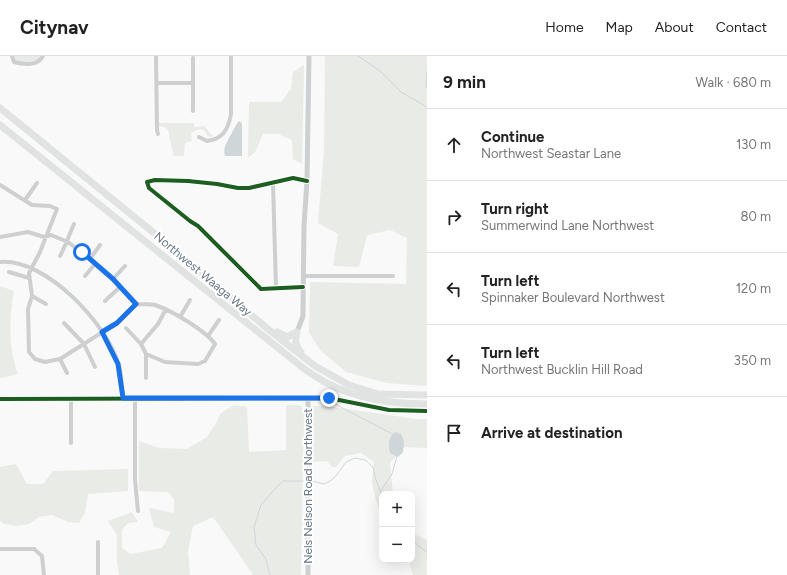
<!DOCTYPE html>
<meta charset="utf-8">
<style>
body{margin:0;font-family:Figtree,sans-serif;background:#f2f2f2;color:#222}
.controls{position:absolute;right:12px;bottom:12px;display:grid;overflow:hidden;border-radius:8px;box-shadow:0 4px 16px #0002}
.controls button{width:36px;height:36px;display:grid;place-items:center;padding:0;border:0;border-bottom:1px solid #e0e0e0;background:#fff;color:#222;font:20px sans-serif}
.stop{position:absolute;width:12px;height:12px;margin:-9px;border:3px solid #1a73e8;border-radius:50%;background:#fff}
.stop.end{background:#1a73e8;border-color:#fff;box-shadow:0 1px 4px #0008}
.list{margin:0;padding:0;list-style:none}
h2{display:flex;justify-content:space-between;align-items:center;height:52px;margin:0;padding:0 16px;font-size:17px}
h2 small{font-size:13px;font-weight:400;color:#767676}
.list li{display:grid;grid-template-columns:26px 1fr auto;gap:12px;align-items:center;box-sizing:border-box;height:72px;padding:0 16px;border-top:1px solid #e0e0e0}
.list b{display:block;font-size:15px;white-space:nowrap}
.list p{margin:0;font-size:13px;white-space:nowrap;color:#767676}
.list em{font-size:13px;font-style:normal;color:#767676}
.icon{flex:none;width:22px;height:22px;fill:none;stroke:currentColor;stroke-width:2;stroke-linecap:round;stroke-linejoin:round}
.map{position:relative;flex:none;width:427px;height:519px;overflow:hidden}
header{display:flex;align-items:center;gap:24px;box-sizing:border-box;height:56px;padding:0 20px;background:#fff;border-bottom:1px solid #e0e0e0}
header strong{font-size:19px}
nav{display:flex;gap:22px;margin-inline-start:auto;font-size:14px}
main{display:flex}
aside{flex:1;background:#fff}
.map>svg:first-child{display:block}
</style>
<header>
<strong>Citynav</strong>
<nav><a>Home</a><a>Map</a><a>About</a><a>Contact</a></nav>
</header>
<main>
<div class="map">
<svg width="427" height="519" viewBox="0 0 427 519">
<rect width="100%" height="100%" fill="#f9f9f9"/>
<path fill="#e8e9e9" d="M 12,0 L 43,0 L 35,8 L 14,6 Z"/>
<path fill="#e8ebe6" d="M 325,0 L 427,0 L 427,330 L 387,327 L 346,316 L 321,295 L 309,277 L 310,226 L 406,228 L 407,182 L 390,174 L 367,179 L 359,211 L 333,210 L 338,178 L 318,167 L 324,94 Z
M 304,9 L 302,108 L 293,103 L 292,84 L 278,78 L 263,78 L 255,96 L 248,102 L 249,46 L 281,46 L 291,33 L 293,16 Z
M 159,67 L 194,67 L 194,71 L 204,70 L 213,80 L 210,81 L 207,80 C 205,71 196,72 191,78 L 192,85 L 185,87 L 184,100 L 174,100 L 172,93 L 168,74 L 165,71 L 159,70 Z
M 0,230 L 14,235 C 9,261 8,293 18,318 L 2,322 L 0,322 Z
M 234,349 L 247,351 L 249,396 L 286,394 L 286,349 L 300,349 L 304,354 L 301,519 L 252,519 L 252,517 L 213,461 L 193,470 L 188,495 L 190,519 L 119,519 L 117,504 L 117,479 L 108,465 L 132,456 L 138,466 L 128,467 L 122,474 L 122,492 L 130,498 L 162,492 L 171,476 L 154,471 L 149,452 L 174,457 L 174,443 L 168,436 L 139,435 L 139,385 L 159,392 L 186,393 L 206,382 L 215,369 L 221,357 Z
M 312,350 L 333,351 L 416,363 L 427,363 L 427,394 L 426,392 L 405,391 L 390,406 L 393,438 L 382,438 L 382,461 L 375,441 L 372,426 L 374,406 L 361,397 L 345,400 L 336,411 L 332,411 L 327,405 L 313,406 Z
M 16,408 L 27,428 L 43,428 L 53,415 L 128,413 L 128,435 L 88,438 L 85,457 L 79,467 L 68,466 L 52,459 L 39,461 L 29,468 L 17,470 L 5,468 L 0,465 L 0,411 Z
M 412,477 L 427,484 L 427,519 L 413,519 L 408,504 L 412,504 Z"/>
<path fill="#ced6d9" d="M 239,65 L 241,66 L 242,68 L 242,100 L 225,100 C 224,97 224,94 225,91 C 226,87 237,67 239,65 Z
M 395,376 L 401,378 L 404,385 L 403,396 L 398,401 L 390,397 C 388,388 388,383 395,376 Z"/>
<g fill="none" stroke-linecap="round" stroke-linejoin="round">
<path stroke="#ced6d9" stroke-width="1" d="M 358,0 L 380,15 L 401,36 L 422,48 L 427,52
M 427,16 L 426,31 L 427,32
M 335,348 L 394,379
M 312,425 L 324,428 L 330,425 L 335,421 L 346,406 L 355,402 L 365,404 L 373,411 L 375,421 L 382,440
M 380,436 L 392,418 L 397,400
M 412,485 L 427,496
M 270,519 L 266,503 L 256,489 L 254,471 L 261,449 L 272,436 L 283,425 L 303,425"/>
<path stroke="#cecfd0" stroke-width="4" d="M 12,0 L 14,6 C 24,9 38,10 43,0
M 156,0 L 157,74 L 158,78
M 193,2 L 193,55
M 157,27 L 193,27
M 199,81 L 207,85 C 223,83 228,74 231,58 L 231,0
M 273,127 L 276,232
M 0,129 L 32,149 L 50,150 L 57,153 L 40,196 L 29,217 L 32,240 L 28,253 L 29,296 L 35,303 L 45,306 L 60,303 L 117,267 L 136,248
M 25,144 L 37,127
M 0,181 L 28,176 L 44,181 L 51,179 L 68,186 L 90,203 L 113,223 L 136,248
M 60,200 C 66,189 69,179 74,168
M 90,203 L 100,189
M 0,206 C 46,202 107,268 119,309 C 122,320 122,331 123,342
M 9,216 L 29,222
M 85,220 L 95,208
M 304,220 L 393,220
M 113,223 L 125,210
M 303,231 L 261,233 L 198,170 L 190,165 L 149,132 L 147,126 L 155,124 L 188,125 L 217,128 L 238,132 L 249,132 L 293,122 L 307,125
M 32,240 L 46,248
M 105,245 L 120,231
M 180,261 L 190,244
M 64,267 L 84,288 L 95,311
M 126,272 L 141,288 L 146,298 L 165,306 L 198,308 L 205,305 L 215,288 C 206,275 171,254 155,249 C 149,248 142,248 136,248
M 208,280 L 219,264
M 141,288 L 158,268 L 166,253
M 60,303 L 67,317
M 146,322 L 146,298
M 135,342 L 135,424 L 138,455
M 71,343 L 71,387
M 0,493 L 34,493 L 42,500 L 44,519
M 98,519 L 98,486"/>
<path stroke="#cecfd0" stroke-width="5" d="M 297,276 L 303,260 L 303,253 L 304,170 L 307,125 L 309,0
M 308,342 L 308,519"/>
<path stroke="#e1e2e2" stroke-width="5.5" d="M 0,343 L 329,342 L 389,354 L 427,355"/>
<path stroke="#e1e2e2" stroke-width="7" d="M 0,52 L 154,177 L 269,274 L 315,310 L 349,329 L 378,338 L 427,339
M 0,69 L 287,299 C 296,306 305,314 315,320 C 348,342 388,348 427,348
M 277,276 L 287,281 L 297,276
M 297,276 C 295,284 295,290 301,296"/>
<defs>
<path id="cycleway" d="M 303,231 L 261,233 L 198,170 L 190,165 L 149,132 L 147,126 L 155,124 L 188,125 L 217,128 L 238,132 L 249,132 L 293,122 L 307,125
M 0,343 L 329,342 L 389,354 L 427,355"/>
</defs>
<use href="#cycleway" stroke="#fff" stroke-width="6"/>
<use href="#cycleway" stroke="#1b5e20" stroke-width="4"/>
</g>
<g fill="none" stroke-linecap="round" stroke-linejoin="round">
<path stroke="#1a73e8" stroke-width="5" d="M 82,196 L 113,223 L 136,248 L 117,267 L 102,276 L 118,308 L 123,342 L 329,342"/>
</g>
<g text-anchor="middle" stroke-width="4" stroke-linejoin="round" paint-order="stroke">
<g font-size="12" fill="#657683" stroke="#fff">
<text transform="translate(203 218) rotate(40)" y="4">Northwest Waaga Way</text>
<text transform="translate(308 430) rotate(-90)" y="4">Nels Nelson Road Northwest</text>
</g>
</g>
</svg>
<div class="controls">
<button>+</button>
<button>−</button>
</div>
<div class="stop" style="left:82px;top:196px"></div>
<div class="stop end" style="left:329px;top:342px"></div>
</div>
<aside>
<h2>9 min<small>Walk · 680 m</small></h2>
<ul class="list">
<li><svg class="icon" aria-label="ahead" viewBox="0 0 24 24"><path d="M12 20V5M6 11l6-6 6 6"/></svg><div><b>Continue</b><p>Northwest Seastar Lane</p></div><em>130 m</em></li>
<li><svg class="icon" aria-label="right" viewBox="0 0 24 24"><path d="M7 20v-9h11M14 6l5 5-5 5"/></svg><div><b>Turn right</b><p>Summerwind Lane Northwest</p></div><em>80 m</em></li>
<li><svg class="icon" aria-label="left" viewBox="0 0 24 24"><path d="M17 20v-9H6M10 6l-5 5 5 5"/></svg><div><b>Turn left</b><p>Spinnaker Boulevard Northwest</p></div><em>120 m</em></li>
<li><svg class="icon" aria-label="left" viewBox="0 0 24 24"><path d="M17 20v-9H6M10 6l-5 5 5 5"/></svg><div><b>Turn left</b><p>Northwest Bucklin Hill Road</p></div><em>350 m</em></li>
<li><svg class="icon" aria-label="arrive" viewBox="0 0 24 24"><path d="M6 21V4h12l-3 4 3 4H6"/></svg><div><b>Arrive at destination</b></div></li>
</ul>
</aside>
</main>
